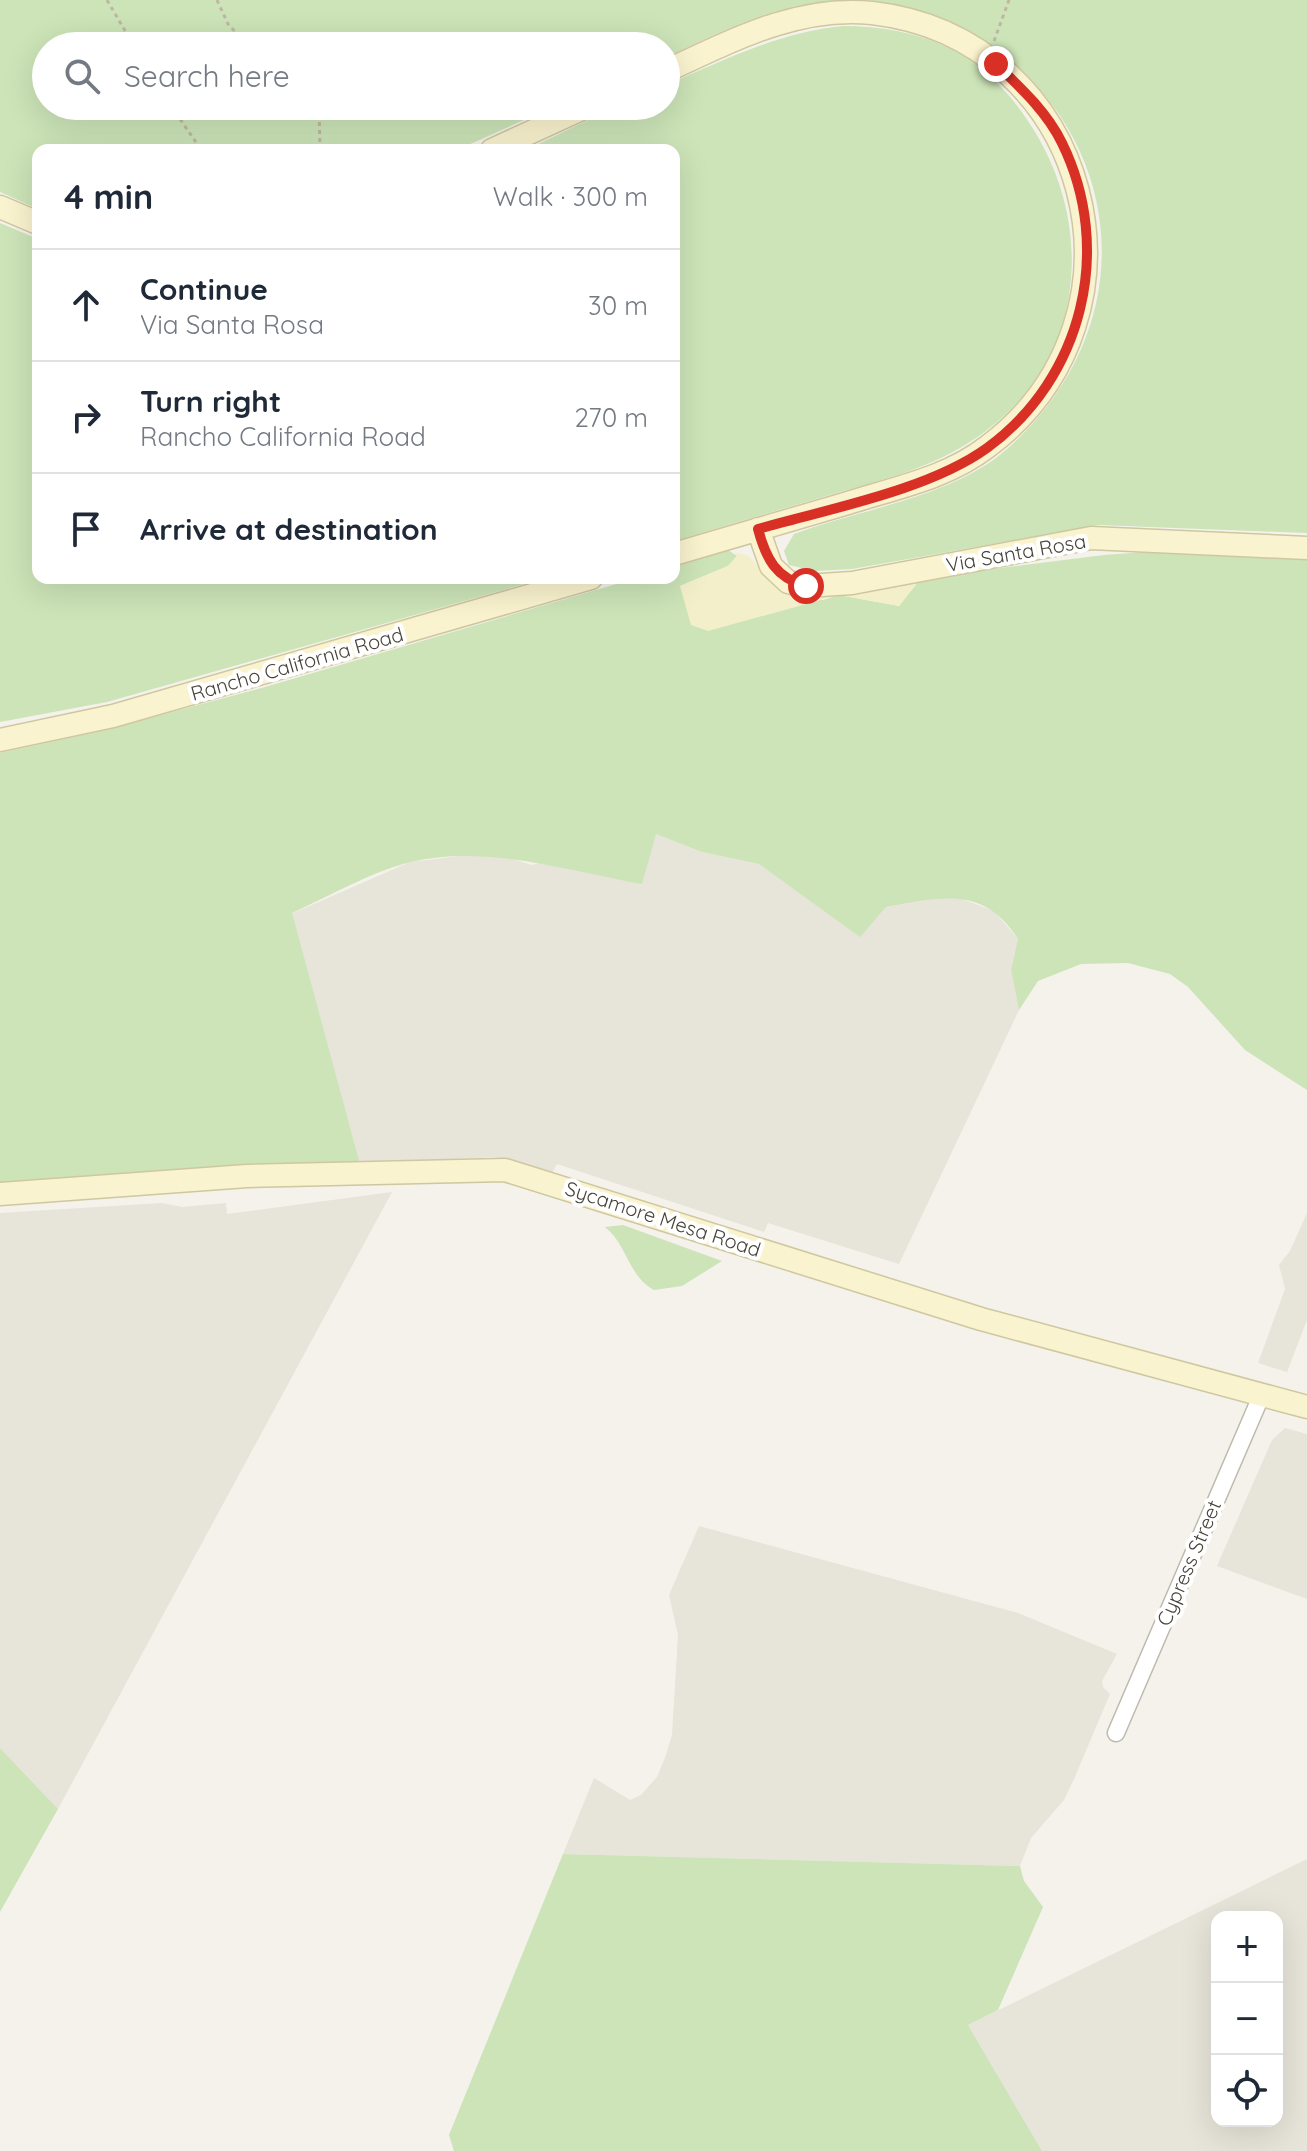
<!DOCTYPE html>
<meta charset="utf-8">
<style>
body{margin:0;font-family:Quicksand,sans-serif;background:#f6f6f7;color:#1f2937}
.controls{position:absolute;right:24px;bottom:24px;display:grid;overflow:hidden;border-radius:16px;box-shadow:0 8px 32px #0002}
.controls button{width:72px;height:72px;display:grid;place-items:center;padding:0;border:0;border-bottom:2px solid #e0e1e3;background:#fff;color:#1f2937;font:40px sans-serif}
.stop{position:absolute;width:24px;height:24px;margin:-18px;border:6px solid #d93025;border-radius:50%;background:#fff}
.stop.end{background:#d93025;border-color:#fff;box-shadow:0 2px 8px #0008}
.list{margin:0;padding:0;list-style:none}
h2{display:flex;justify-content:space-between;align-items:center;height:104px;margin:0;padding:0 32px;font-size:34px}
h2 small{font-size:26px;font-weight:400;color:#747a83}
.list li{display:grid;grid-template-columns:52px 1fr auto;gap:24px;align-items:center;box-sizing:border-box;height:112px;padding:0 32px;border-top:2px solid #e0e1e3}
.list b{display:block;font-size:30px;white-space:nowrap}
.list p{margin:0;font-size:26px;white-space:nowrap;color:#747a83}
.list em{font-size:26px;font-style:normal;color:#747a83}
.icon{flex:none;width:44px;height:44px;fill:none;stroke:currentColor;stroke-width:2;stroke-linecap:round;stroke-linejoin:round}
.map{position:relative;flex:none;width:1307px;height:2151px;overflow:hidden}
.search{position:absolute;background:#fff;box-shadow:0 8px 32px #0002;left:32px;top:32px;width:648px;height:88px;display:flex;align-items:center;gap:20px;box-sizing:border-box;padding:0 28px;border-radius:44px;color:#747a83;font-size:30px}
.panel{position:absolute;background:#fff;box-shadow:0 8px 32px #0002;left:32px;top:144px;width:648px;height:440px;border-radius:16px}
.map>svg:first-child{display:block}
</style>
<div class="map">
<svg width="1307" height="2151" viewBox="0 0 1307 2151">
<rect width="100%" height="100%" fill="#f4f2eb"/>
<path fill="#e7e4d9" fill-rule="evenodd" d="M 656,834 L 702,852 L 759,864 L 860,936 L 886,907 L 954,896 L 994,911 L 1018,939 L 1011,970 L 1019,1010 L 899,1264 L 768,1223 L 764,1232 L 557,1164 L 552,1173 L 494,1157 L 360,1164 L 291,914 L 410,862 L 468,855 L 503,856 L 532,865 Z
M 392,1192 L 58,1809 L 0,1748 L 0,1213 L 162,1203 L 182,1207 L 226,1203 L 227,1214 Z
M 1307,1213 L 1307,1320 L 1287,1372 L 1258,1363 L 1285,1289 L 1279,1265 L 1290,1251 Z
M 1285,1428 L 1307,1434 L 1307,1599 L 1217,1566 L 1272,1440 Z
M 699,1526 L 1018,1613 L 1117,1654 L 1102,1681 L 1103,1687 L 1110,1694 L 1074,1779 L 1064,1800 L 1031,1838 L 1020,1866 L 563,1854 L 594,1778 L 630,1800 L 641,1795 L 657,1777 L 665,1758 L 672,1735 L 678,1635 L 669,1595 Z
M 1307,1859 L 1307,2151 L 1042,2151 L 968,2025 ZM 1217,1917 L 1277,1917 L 1277,2121 L 1217,2121 Z"/>
<path fill="#cce4b8" d="M 0,0 L 848,0 C 780,1 726,29 666,57 L 666,46 L 46,46 L 46,106 L 555,106 L 457,150 L 38,150 L 38,209 L 0,192 Z
M 869,0 L 1307,0 L 1307,533 L 1099,525 L 852,569 L 815,571 L 789,565 L 784,551 L 794,534 C 861,509 953,497 1007,449 C 1184,292 1099,36 869,0 Z
M 843,26 C 880,26 915,32 949,48 C 982,63 1008,91 1028,121 C 1095,220 1088,354 987,430 C 939,467 882,480 826,496 C 775,511 725,526 674,541 L 674,150 L 526,150 L 617,106 L 666,106 L 666,85 C 724,60 780,32 843,26 Z
M 0,223 L 38,239 L 38,578 L 545,578 L 107,702 L 0,722 Z
M 728,550 L 737,556 L 728,566 L 680,586 L 823,600 L 839,595 L 899,606 L 921,578 L 1104,555 L 1174,550 L 1307,558 L 1307,1090 L 1245,1050 L 1188,987 L 1170,974 L 1128,963 L 1081,964 L 1038,981 L 1019,1010 L 1011,970 L 1018,939 C 983,884 940,898 886,907 L 860,937 L 759,864 L 702,852 L 656,834 L 642,884 C 567,871 486,844 411,862 C 370,872 330,896 292,913 L 360,1164 L 0,1187 L 0,753 L 97,732 L 265,687 L 637,578 L 674,578 L 674,567 Z
M 623,1225 L 722,1261 L 682,1286 L 654,1290 C 628,1276 627,1244 605,1227 Z
M 0,1748 L 58,1809 L 0,1912 Z
M 563,1854 L 1020,1866 L 1024,1881 L 1043,1907 L 998,2010 L 968,2025 L 1042,2151 L 454,2151 L 449,2135 Z"/>
<path fill="#f4efcb" d="M 735,552 L 749,556 L 765,574 L 921,578 L 899,606 L 839,595 L 708,631 L 691,625 L 680,586 L 728,566 L 737,556 Z"/>
<g fill="none" stroke-linecap="round" stroke-linejoin="round">
<defs>
<path id="street" d="M 1116,1733 L 1262,1394"/>
<path id="secondary" d="M 666,71 C 731,41 798,5 872,13 C 1091,38 1163,316 987,447 C 947,478 895,488 848,503 C 790,520 732,537 674,554
M 492,150 L 588,106
M 0,207 L 38,223
M 758,529 L 771,566 L 788,582 L 806,586 L 852,583 L 1091,538 L 1307,548
M 0,740 L 113,716 L 591,578
M 0,1194 L 247,1176 L 505,1170 L 981,1319 L 1307,1407"/>
</defs>
<use href="#street" stroke="#bfbaae" stroke-width="19"/>
<use href="#secondary" stroke="#cfc79f" stroke-width="25"/>
<path stroke="#bfb7a1" stroke-width="3" stroke-dasharray="4 4" stroke-linecap="butt" d="M 107,0 L 134,46
M 217,0 L 229,26 L 252,46
M 994,41 L 1009,0
M 171,106 L 200,148
M 319,106 L 320,150"/>
<use href="#street" stroke="#fff" stroke-width="16"/>
<use href="#secondary" stroke="#faf3cf" stroke-width="22"/>
</g>
<g fill="none" stroke-linecap="round" stroke-linejoin="round">
<path stroke="#d93025" stroke-width="10" d="M 806,586 C 776,578 766,559 758,529 C 828,509 929,490 987,448 C 1083,378 1114,249 1062,143 C 1047,112 1021,88 996,64"/>
</g>
<g text-anchor="middle" stroke-width="8" stroke-linejoin="round" paint-order="stroke">
<g font-size="20" fill="#474339" stroke="#fff">
<text transform="translate(1016 553) rotate(-10)" y="7">Via Santa Rosa</text>
<text transform="translate(297 664) rotate(-16)" y="7">Rancho California Road</text>
<text transform="translate(663 1219) rotate(18)" y="7">Sycamore Mesa Road</text>
<text transform="translate(1189 1563) rotate(-67)" y="7">Cypress Street</text>
</g>
</g>
</svg>
<div class="controls">
<button>+</button>
<button>−</button>
<button><svg class="icon" aria-label="locate" viewBox="0 0 24 24"><circle cx="12" cy="12" r="6"/><path d="M12 2v4M12 18v4M2 12h4M18 12h4"/></svg></button>
</div>
<div class="stop" style="left:806px;top:586px"></div>
<div class="stop end" style="left:996px;top:64px"></div>
<div class="search"><svg class="icon" aria-label="search" viewBox="0 0 24 24"><circle cx="10" cy="10" r="6"/><path d="M15 15l6 6"/></svg>Search here</div>
<section class="panel">
<h2>4 min<small>Walk · 300 m</small></h2>
<ul class="list">
<li><svg class="icon" aria-label="ahead" viewBox="0 0 24 24"><path d="M12 20V5M6 11l6-6 6 6"/></svg><div><b>Continue</b><p>Via Santa Rosa</p></div><em>30 m</em></li>
<li><svg class="icon" aria-label="right" viewBox="0 0 24 24"><path d="M7 20v-9h11M14 6l5 5-5 5"/></svg><div><b>Turn right</b><p>Rancho California Road</p></div><em>270 m</em></li>
<li><svg class="icon" aria-label="arrive" viewBox="0 0 24 24"><path d="M6 21V4h12l-3 4 3 4H6"/></svg><div><b>Arrive at destination</b></div></li>
</ul>
</section>
</div>
